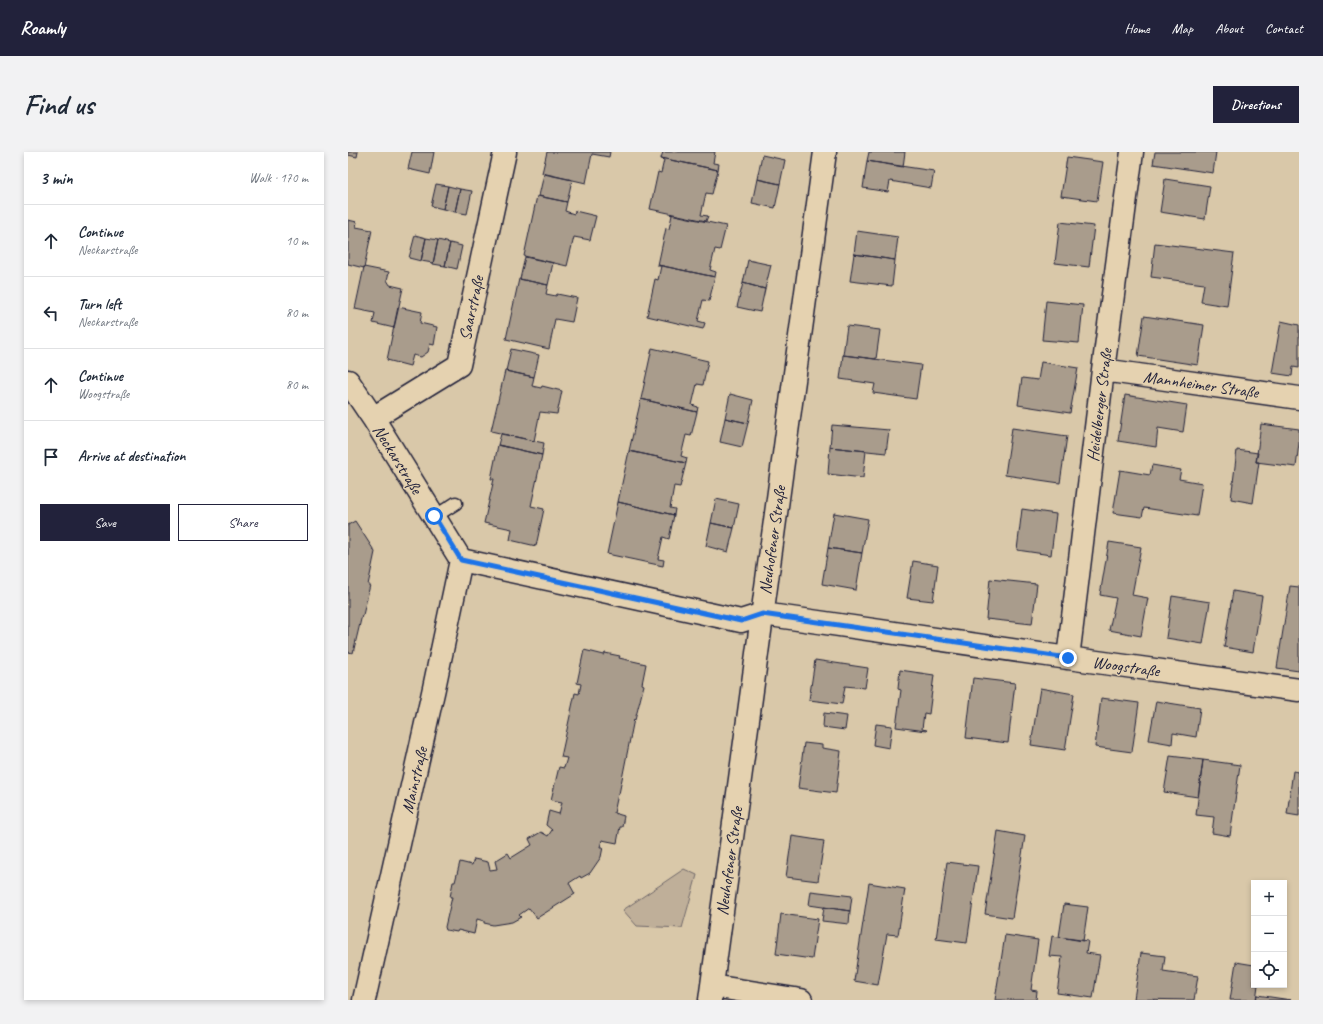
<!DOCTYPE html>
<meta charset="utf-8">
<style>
body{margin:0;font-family:Caveat,sans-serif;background:#f2f2f3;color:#1f2937}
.controls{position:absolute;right:12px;bottom:12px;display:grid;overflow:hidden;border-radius:0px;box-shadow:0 2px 6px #0003}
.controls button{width:36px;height:36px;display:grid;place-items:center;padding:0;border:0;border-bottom:1px solid #e0e1e3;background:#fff;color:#1f2937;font:20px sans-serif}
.stop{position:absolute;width:12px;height:12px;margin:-9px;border:3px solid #1a73e8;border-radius:50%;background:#fff}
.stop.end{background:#1a73e8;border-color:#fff;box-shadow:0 1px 4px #0008}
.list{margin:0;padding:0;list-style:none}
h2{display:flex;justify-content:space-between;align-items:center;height:52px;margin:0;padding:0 16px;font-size:17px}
h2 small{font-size:13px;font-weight:400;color:#747a83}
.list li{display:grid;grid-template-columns:26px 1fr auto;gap:12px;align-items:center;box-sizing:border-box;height:72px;padding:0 16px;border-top:1px solid #e0e1e3}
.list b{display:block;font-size:15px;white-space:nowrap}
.list p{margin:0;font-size:13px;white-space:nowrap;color:#747a83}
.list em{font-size:13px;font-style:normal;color:#747a83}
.actions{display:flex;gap:8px;padding:12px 16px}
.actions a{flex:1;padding:9px 0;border:1px solid #22223b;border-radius:0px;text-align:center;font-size:14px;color:#22223b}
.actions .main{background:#22223b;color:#fff}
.icon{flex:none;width:22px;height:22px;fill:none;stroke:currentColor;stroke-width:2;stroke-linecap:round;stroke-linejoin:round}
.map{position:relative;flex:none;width:951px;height:848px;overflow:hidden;border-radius:0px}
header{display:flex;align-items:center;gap:24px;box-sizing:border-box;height:56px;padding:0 20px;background:#22223b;color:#fff}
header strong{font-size:19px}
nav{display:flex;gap:22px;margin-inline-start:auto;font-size:14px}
.intro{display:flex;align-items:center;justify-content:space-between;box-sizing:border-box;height:96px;padding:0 24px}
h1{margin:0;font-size:28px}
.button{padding:10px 18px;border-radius:0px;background:#22223b;color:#fff;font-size:14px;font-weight:700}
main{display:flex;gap:24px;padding:0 24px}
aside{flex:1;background:#fff;border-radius:0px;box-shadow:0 2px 6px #0003}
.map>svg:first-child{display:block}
</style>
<header>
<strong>Roamly</strong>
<nav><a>Home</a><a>Map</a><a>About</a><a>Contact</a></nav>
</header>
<div class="intro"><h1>Find us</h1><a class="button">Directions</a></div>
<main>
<aside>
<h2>3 min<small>Walk · 170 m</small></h2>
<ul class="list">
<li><svg class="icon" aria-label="ahead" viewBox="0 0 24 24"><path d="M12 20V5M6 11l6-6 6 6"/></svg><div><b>Continue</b><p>Neckarstraße</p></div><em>10 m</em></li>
<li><svg class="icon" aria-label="left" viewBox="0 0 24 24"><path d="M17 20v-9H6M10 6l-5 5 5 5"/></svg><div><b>Turn left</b><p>Neckarstraße</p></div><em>80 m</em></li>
<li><svg class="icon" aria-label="ahead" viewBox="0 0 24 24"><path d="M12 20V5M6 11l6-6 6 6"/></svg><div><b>Continue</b><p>Woogstraße</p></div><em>80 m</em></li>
<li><svg class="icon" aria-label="arrive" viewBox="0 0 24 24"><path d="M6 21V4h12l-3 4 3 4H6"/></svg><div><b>Arrive at destination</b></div></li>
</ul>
<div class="actions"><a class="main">Save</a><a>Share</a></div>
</aside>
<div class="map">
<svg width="951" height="848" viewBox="0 0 951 848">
<rect width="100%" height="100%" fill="#d9c8a9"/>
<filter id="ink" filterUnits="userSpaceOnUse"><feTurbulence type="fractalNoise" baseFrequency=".025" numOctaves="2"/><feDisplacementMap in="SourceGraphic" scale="8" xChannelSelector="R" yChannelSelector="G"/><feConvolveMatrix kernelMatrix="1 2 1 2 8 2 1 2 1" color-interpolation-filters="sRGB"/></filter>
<g filter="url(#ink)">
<path fill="#bfaf99" stroke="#70686a" d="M 336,717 L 349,723 L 334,776 L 289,774 L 275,758 Z"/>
<path fill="#a99c8c" stroke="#22223b" d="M 0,0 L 10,0 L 9,5 L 0,3 Z
M 64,0 L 86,0 L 82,22 L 60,17 Z
M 199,0 L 262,0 L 261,5 L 244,2 L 238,31 L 194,21 Z
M 315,0 L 367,0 L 365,11 L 371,12 L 370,18 L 313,6 Z
M 521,0 L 557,0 L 555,15 L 519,9 Z
M 807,0 L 868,0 L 865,21 L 805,12 Z
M 414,3 L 437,8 L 432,32 L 409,27 Z
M 719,5 L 755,10 L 749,49 L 713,44 Z
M 313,6 L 370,18 L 364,42 L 358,41 L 353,63 L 360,64 L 358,69 L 302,57 L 310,20 L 313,21 L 316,8 L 313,7 Z
M 519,9 L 586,19 L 583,36 L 542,29 L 540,40 L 515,36 Z
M 196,22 L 224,28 L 219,50 L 191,44 Z
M 409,27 L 432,32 L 427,56 L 404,51 Z
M 817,27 L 862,34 L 857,67 L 812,60 Z
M 88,32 L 100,34 L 95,57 L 83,54 Z
M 100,34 L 112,37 L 107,60 L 95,57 Z
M 112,37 L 124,39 L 119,62 L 107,60 Z
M 189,44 L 219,50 L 217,59 L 226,62 L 227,59 L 248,64 L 242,88 L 226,85 L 219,114 L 176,104 Z
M 322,62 L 378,74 L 372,98 L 367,97 L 362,118 L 368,120 L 367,125 L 310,113 L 318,76 L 321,77 L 324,63 Z
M 0,68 L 9,70 L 8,75 L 24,78 L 16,116 L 0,112 Z
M 712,70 L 746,74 L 741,115 L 707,111 Z
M 509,79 L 550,85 L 547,108 L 506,102 Z
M 67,83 L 78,86 L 73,109 L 61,106 Z
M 78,86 L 90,88 L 85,111 L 73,109 Z
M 90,88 L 102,91 L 97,114 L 85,112 Z
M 102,91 L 114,94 L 109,117 L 97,114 Z
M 807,91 L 886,101 L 879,154 L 853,150 L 856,132 L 803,125 Z
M 506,102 L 547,108 L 544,134 L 502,129 Z
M 177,105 L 205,111 L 200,133 L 172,127 Z
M 400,108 L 423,113 L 417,137 L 395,131 Z
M 310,113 L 367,125 L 361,149 L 355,148 L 350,169 L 357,171 L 355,177 L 299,164 L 307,127 L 310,128 L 313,114 L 310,114 Z
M 16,115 L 41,120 L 39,128 L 42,133 L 55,136 L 46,176 L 25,171 L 27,161 L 7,157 Z
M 171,127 L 200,133 L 198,142 L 208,144 L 209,142 L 229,146 L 224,170 L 207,167 L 201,197 L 158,187 Z
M 395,131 L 417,137 L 412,160 L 389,155 Z
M 698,149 L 735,153 L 731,191 L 694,188 Z
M 50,155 L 74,160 L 72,171 L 89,175 L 86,193 L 82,192 L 80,200 L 73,205 L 65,203 L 62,214 L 39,208 Z
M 796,164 L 856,173 L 850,213 L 790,204 Z
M 933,169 L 951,173 L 951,216 L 945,215 L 944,224 L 924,221 Z
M 499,174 L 532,178 L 528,207 L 495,203 Z
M 304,196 L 360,209 L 355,233 L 349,232 L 344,253 L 350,255 L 349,260 L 293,247 Z
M 163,197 L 191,203 L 186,225 L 158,219 Z
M 495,203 L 573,213 L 568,247 L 525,241 L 527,232 L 492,227 Z
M 693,210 L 730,216 L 722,261 L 670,253 L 674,226 L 690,228 Z
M 157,219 L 186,225 L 184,234 L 193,236 L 194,234 L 214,239 L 209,262 L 192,260 L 186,289 L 143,279 Z
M 382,242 L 405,248 L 400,271 L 377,266 Z
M 777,243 L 839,253 L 835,280 L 810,276 L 808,295 L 770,289 Z
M 293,247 L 349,260 L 343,284 L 338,283 L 333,304 L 339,306 L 338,311 L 281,299 Z
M 377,266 L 400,271 L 394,295 L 372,290 Z
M 913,272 L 951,277 L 951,291 L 948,315 L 908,310 Z
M 484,273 L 541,278 L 538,301 L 482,295 Z
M 664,276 L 719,284 L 712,331 L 657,323 Z
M 153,282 L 196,291 L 194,303 L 150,293 Z
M 150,293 L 194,303 L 183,354 L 196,357 L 188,394 L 162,388 L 164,377 L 136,371 L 146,327 L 143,327 Z
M 482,295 L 518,299 L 515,326 L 480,322 Z
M 889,298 L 910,301 L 908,310 L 911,310 L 905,351 L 883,347 Z
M 281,299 L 338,311 L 332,335 L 326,334 L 322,356 L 327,357 L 326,363 L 270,350 Z
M 804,313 L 833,318 L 831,327 L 854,331 L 849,364 L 796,356 L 794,365 L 765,361 L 772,318 L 802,323 Z
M 368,347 L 391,352 L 386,376 L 363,371 Z
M 270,350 L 326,363 L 321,387 L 315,385 L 310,407 L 316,408 L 315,414 L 259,402 Z
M 674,357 L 708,362 L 703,403 L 669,398 Z
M 486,361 L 520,367 L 514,401 L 480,396 Z
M 7,369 L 27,400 L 20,433 L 22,433 L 15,463 L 14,463 L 5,501 L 0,500 L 0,373 Z
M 363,371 L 386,376 L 380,400 L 358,394 Z
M 761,390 L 793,395 L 784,443 L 800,446 L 793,484 L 761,478 L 768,446 L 752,443 Z
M 480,396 L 514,401 L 508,438 L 474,432 Z
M 565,409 L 590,413 L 585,449 L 559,446 Z
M 642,427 L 689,432 L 684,472 L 638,467 Z
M 942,434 L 951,435 L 951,519 L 929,516 Z
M 885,439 L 914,444 L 905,500 L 876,495 Z
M 824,444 L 862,450 L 855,492 L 818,486 Z
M 236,498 L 256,503 L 257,501 L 272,504 L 271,506 L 298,512 L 294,532 L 296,533 L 287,568 L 286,567 L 271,642 L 270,642 L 266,661 L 276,664 L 274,675 L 272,675 L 269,691 L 254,688 L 252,695 L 255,695 L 253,705 L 242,721 L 233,726 L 232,724 L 221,731 L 227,742 L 189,766 L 181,756 L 171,763 L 173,765 L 164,770 L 145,773 L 136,771 L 136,769 L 129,767 L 126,782 L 110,778 L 109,780 L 98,778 L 97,775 L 104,745 L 102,745 L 105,730 L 107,730 L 112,710 L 124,713 L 126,707 L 140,710 L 142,718 L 149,717 L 147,709 L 160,701 L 163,706 L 184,693 L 181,687 L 193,680 L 200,684 L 204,678 L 198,673 L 201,659 L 211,662 L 214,650 L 203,648 L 211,615 L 216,616 L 219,606 L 213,605 L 227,541 L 231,542 L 233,532 L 229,531 Z
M 467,508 L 520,516 L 517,536 L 497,534 L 494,552 L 461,548 Z
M 552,518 L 586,523 L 581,562 L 576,561 L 574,577 L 579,578 L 578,579 L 548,575 L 553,538 L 550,537 Z
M 625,526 L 667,531 L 660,591 L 618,586 Z
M 692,536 L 726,542 L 717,598 L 683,593 Z
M 753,546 L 791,551 L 784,600 L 747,595 Z
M 808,549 L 852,556 L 848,585 L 825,581 L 824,592 L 801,588 Z
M 476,561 L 499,564 L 497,578 L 475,575 Z
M 528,572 L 544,574 L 541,596 L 525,593 Z
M 456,591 L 474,593 L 474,596 L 493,599 L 488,641 L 450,636 Z
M 822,604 L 855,608 L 850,645 L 816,640 Z
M 855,608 L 892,613 L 882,684 L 864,681 L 866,665 L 848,663 Z
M 945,619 L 951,620 L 951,664 L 939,662 Z
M 650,679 L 677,684 L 664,766 L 637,762 Z
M 444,684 L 476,689 L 470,729 L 438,725 Z
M 599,710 L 630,714 L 619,791 L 588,787 Z
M 521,731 L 557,737 L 550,783 L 539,782 L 530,833 L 506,829 Z
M 463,739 L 504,744 L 502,759 L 461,753 Z
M 716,752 L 740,755 L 735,789 L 711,785 Z
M 476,755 L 502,759 L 501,772 L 474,769 Z
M 433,762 L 470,767 L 464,807 L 428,802 Z
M 657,783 L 690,788 L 683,838 L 689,839 L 688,848 L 647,848 Z
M 704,784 L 740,789 L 738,801 L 752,803 L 745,846 L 709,841 L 714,805 L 701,804 Z
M 793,801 L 817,804 L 815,819 L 850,824 L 846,848 L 786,847 Z
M 888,810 L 906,813 L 906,833 L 910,833 L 908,848 L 882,848 Z
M 909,843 L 943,848 L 908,848 Z"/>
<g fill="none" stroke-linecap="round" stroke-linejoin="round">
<defs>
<path id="service" d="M 86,365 L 108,351"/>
<path id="minor" d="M 755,218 L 951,246
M 0,229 L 25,266 L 113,408 L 393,469 L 415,462 L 720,506 L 951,538
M 25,266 L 111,213 L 157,0
M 720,506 L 755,218 L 784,0
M 364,834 L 453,848
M 16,848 L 86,536 L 113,408
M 362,848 L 477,0"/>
</defs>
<use href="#service" stroke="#22223b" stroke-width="15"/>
<use href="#minor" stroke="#22223b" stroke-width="25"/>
<use href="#service" stroke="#e5d2b0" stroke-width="12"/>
<use href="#minor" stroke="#e5d2b0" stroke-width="22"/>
</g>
</g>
<g fill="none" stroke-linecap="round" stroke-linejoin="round" filter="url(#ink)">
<path stroke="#1a73e8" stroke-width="5" d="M 86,364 L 113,408 L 393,469 L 414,462 L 720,506"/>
</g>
<g text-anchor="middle" stroke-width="3" stroke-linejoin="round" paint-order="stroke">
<g font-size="17" fill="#22223b" stroke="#e5d2b0">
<text transform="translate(123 156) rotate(-78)" y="6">Saarstraße</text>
<text transform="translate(853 232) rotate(8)" y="6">Mannheimer Straße</text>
<text transform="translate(751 253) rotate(-83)" y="6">Heidelberger Straße</text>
<text transform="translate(50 307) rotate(58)" y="6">Neckarstraße</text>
<text transform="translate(424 388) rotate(-82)" y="6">Neuhofener Straße</text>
<text transform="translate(778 514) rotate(8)" y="6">Woogstraße</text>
<text transform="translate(66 628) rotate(-77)" y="6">Mainstraße</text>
<text transform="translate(381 709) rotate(-82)" y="6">Neuhofener Straße</text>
</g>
</g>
</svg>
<div class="controls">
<button>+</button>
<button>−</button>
<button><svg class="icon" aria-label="locate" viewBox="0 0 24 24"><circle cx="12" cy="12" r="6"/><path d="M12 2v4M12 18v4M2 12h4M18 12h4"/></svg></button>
</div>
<div class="stop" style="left:86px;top:364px"></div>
<div class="stop end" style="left:720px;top:506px"></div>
</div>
</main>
